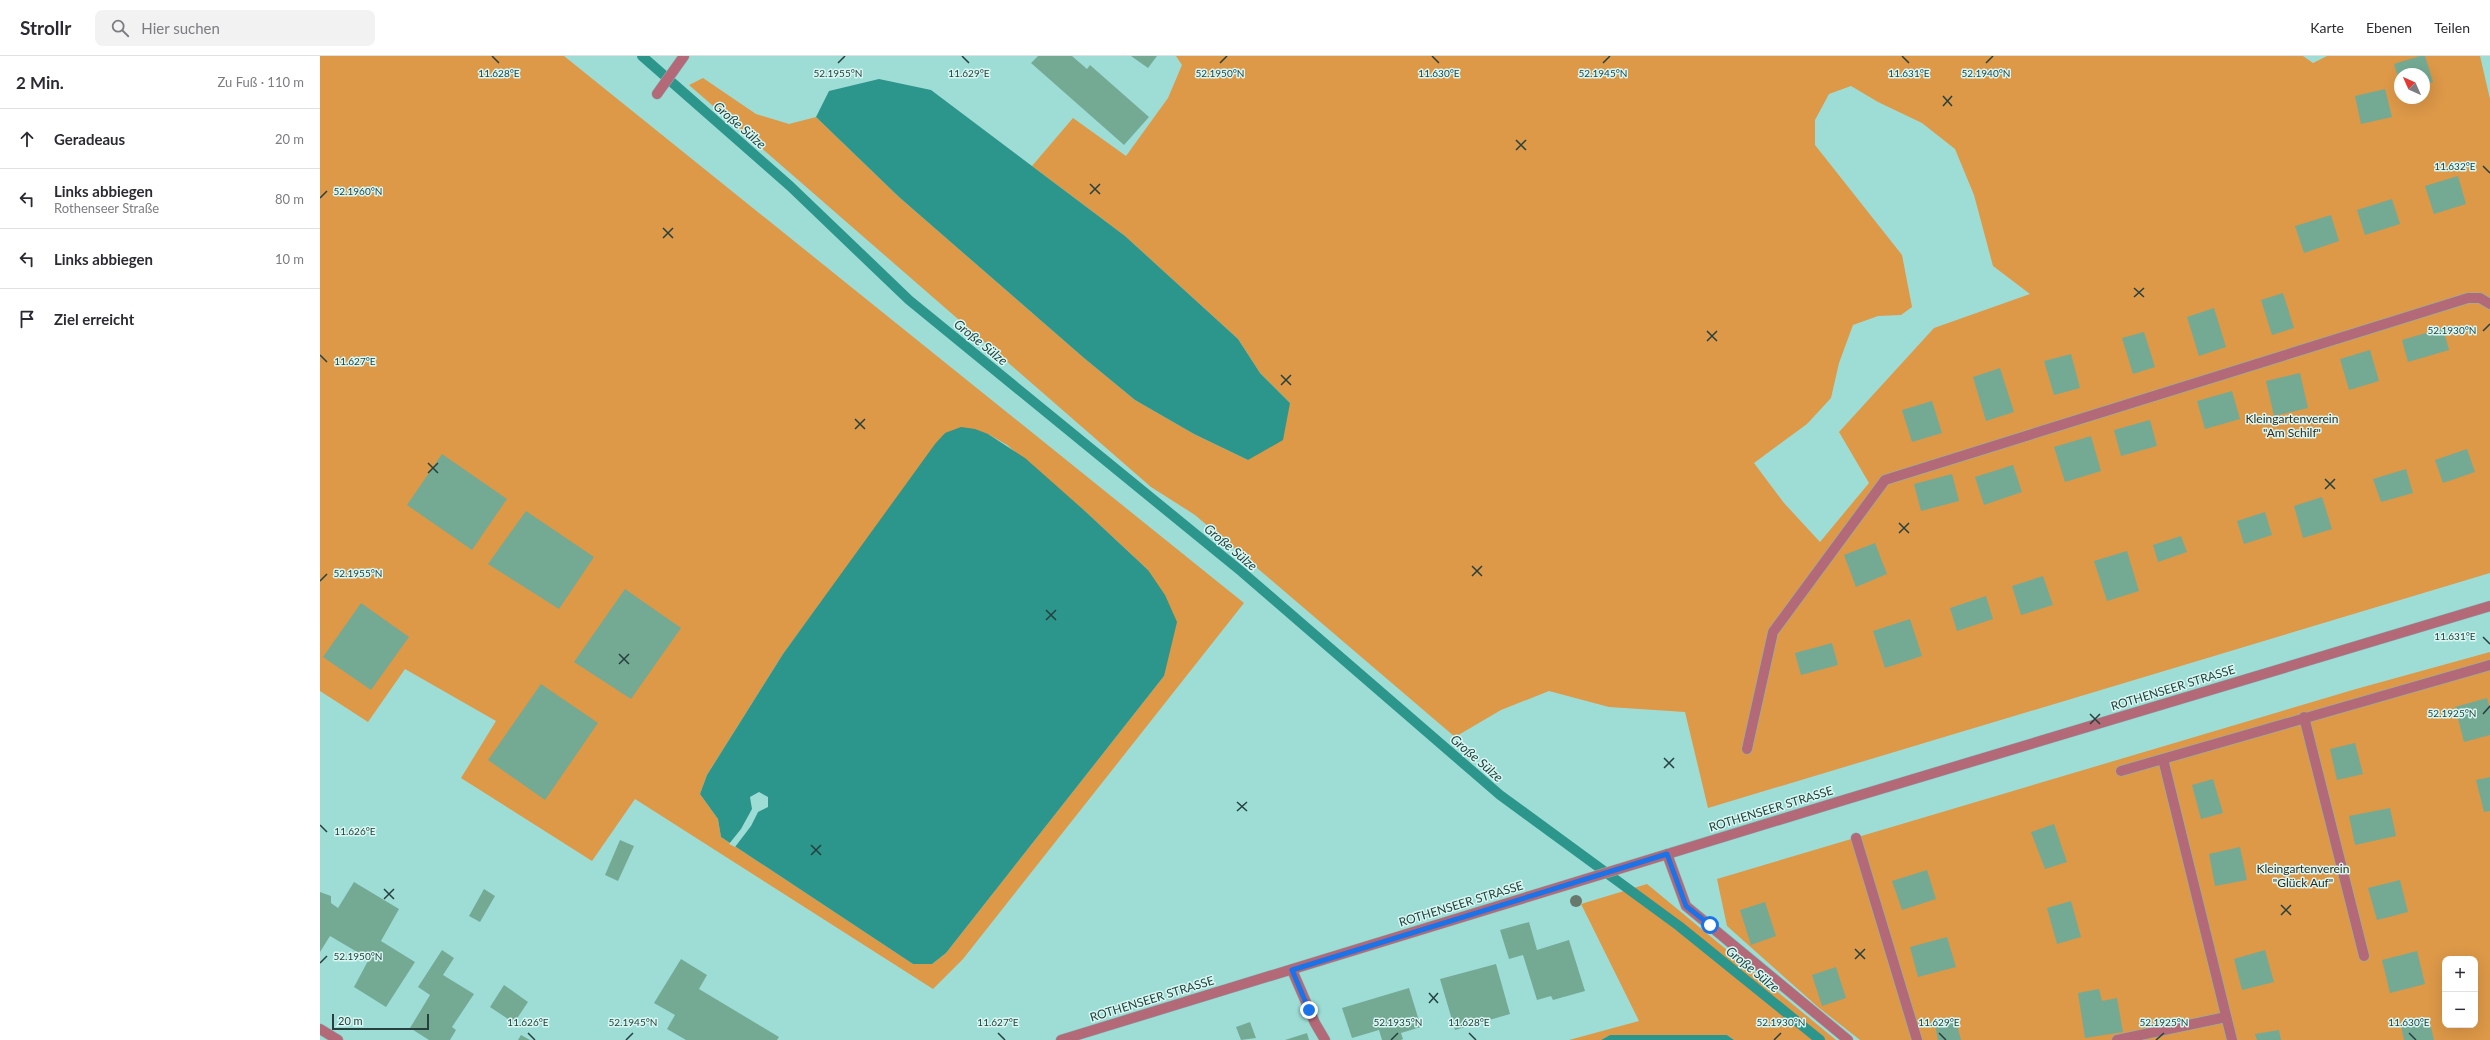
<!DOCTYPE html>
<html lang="de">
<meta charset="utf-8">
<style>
body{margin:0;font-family:Lato,sans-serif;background:#f2f2f3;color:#2b2b33}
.controls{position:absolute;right:12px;bottom:12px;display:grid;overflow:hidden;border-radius:8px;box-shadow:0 4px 16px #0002}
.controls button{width:36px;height:36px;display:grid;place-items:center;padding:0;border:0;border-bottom:1px solid #e1e1e2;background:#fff;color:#2b2b33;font:20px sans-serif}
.compass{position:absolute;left:2074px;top:12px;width:36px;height:36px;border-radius:50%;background:#fff;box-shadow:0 4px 16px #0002;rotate:315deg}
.scale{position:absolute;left:12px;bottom:10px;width:97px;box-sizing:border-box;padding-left:4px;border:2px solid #26403d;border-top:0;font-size:11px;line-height:14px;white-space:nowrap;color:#26403d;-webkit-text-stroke:3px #d8f7f3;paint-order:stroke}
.stop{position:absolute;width:12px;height:12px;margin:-9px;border:3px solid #1a73e8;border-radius:50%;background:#fff}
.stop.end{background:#1a73e8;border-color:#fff;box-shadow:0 1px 4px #0008}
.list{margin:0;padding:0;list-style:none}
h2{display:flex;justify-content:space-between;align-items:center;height:52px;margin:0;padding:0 16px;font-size:17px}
h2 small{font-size:13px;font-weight:400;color:#7c7c81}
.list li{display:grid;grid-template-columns:26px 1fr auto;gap:12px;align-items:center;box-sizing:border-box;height:60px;padding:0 16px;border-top:1px solid #e1e1e2}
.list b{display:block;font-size:15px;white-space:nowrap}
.list p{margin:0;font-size:13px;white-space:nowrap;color:#7c7c81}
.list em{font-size:13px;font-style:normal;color:#7c7c81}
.icon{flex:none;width:22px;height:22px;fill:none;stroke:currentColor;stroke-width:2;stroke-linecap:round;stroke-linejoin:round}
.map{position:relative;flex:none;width:2170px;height:984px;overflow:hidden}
header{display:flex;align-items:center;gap:24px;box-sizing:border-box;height:56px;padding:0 20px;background:#fff;border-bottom:1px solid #e1e1e2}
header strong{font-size:19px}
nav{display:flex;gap:22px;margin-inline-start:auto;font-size:14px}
.search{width:280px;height:36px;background:#f2f2f3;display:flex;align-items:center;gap:10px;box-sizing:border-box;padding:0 14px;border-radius:8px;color:#7c7c81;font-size:15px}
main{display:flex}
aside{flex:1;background:#fff}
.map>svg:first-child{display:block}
</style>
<header>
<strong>Strollr</strong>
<div class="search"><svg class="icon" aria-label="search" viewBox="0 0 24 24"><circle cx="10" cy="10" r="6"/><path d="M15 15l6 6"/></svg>Hier suchen</div>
<nav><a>Karte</a><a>Ebenen</a><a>Teilen</a></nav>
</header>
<main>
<aside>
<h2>2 Min.<small>Zu Fuß · 110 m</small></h2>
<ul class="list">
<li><svg class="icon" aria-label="ahead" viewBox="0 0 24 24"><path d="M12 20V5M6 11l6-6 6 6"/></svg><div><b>Geradeaus</b></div><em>20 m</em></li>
<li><svg class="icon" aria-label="left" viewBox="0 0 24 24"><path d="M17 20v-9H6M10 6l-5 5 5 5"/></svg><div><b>Links abbiegen</b><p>Rothenseer Straße</p></div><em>80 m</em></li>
<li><svg class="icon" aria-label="left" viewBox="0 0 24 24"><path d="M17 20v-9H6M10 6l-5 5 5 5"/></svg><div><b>Links abbiegen</b></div><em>10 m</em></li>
<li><svg class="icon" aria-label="arrive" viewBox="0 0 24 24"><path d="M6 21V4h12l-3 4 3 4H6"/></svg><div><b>Ziel erreicht</b></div></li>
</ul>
</aside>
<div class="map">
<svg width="2170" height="984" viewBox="0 0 2170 984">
<rect width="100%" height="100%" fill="#9eddd6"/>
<path fill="#dd9848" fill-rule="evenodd" d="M 0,0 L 244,0 L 924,547 L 643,903 L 613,933 L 315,743 L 272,805 L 141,722 L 176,665 L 85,613 L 48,666 L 0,635 ZM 625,377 L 668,378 L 687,389 L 766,456 L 828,514 L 844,620 L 626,897 L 612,908 L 593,908 L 401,781 L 398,763 L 380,738 L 387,719 L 463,598 Z
M 856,0 L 1983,0 L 1993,7 L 2007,0 L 2160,0 L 2170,43 L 2170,517 L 1388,752 L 1365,656 L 1289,651 L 1229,635 L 1181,654 L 1135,681 L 875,459 L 831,431 L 369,29 L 383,22 L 436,58 L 469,68 L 496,61 L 579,141 L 764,302 L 815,344 L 874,378 L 928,404 L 970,347 L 940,317 L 918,283 L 805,180 L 712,110 L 753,62 L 806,100 L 848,42 L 862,9 ZM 2080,18 L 2104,18 L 2104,42 L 2080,42 ZM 1531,30 L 1558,46 L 1602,67 L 1635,93 L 1654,139 L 1673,210 L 1710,238 L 1614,272 L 1519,376 L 1549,427 L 1500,486 L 1464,447 L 1434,407 L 1487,368 L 1511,342 L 1519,307 L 1533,269 L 1558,260 L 1581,259 L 1592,251 L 1582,199 L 1495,89 L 1495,64 L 1509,38 Z
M 2170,596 L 2170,984 L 1540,984 L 1498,951 L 1407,870 L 1397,823 L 2036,633 ZM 2125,903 L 2155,903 L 2155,969 L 2125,969 Z
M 1327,828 L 1516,984 L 1414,984 L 1407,979 L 1290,979 L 1281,984 L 1249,984 L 1319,965 L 1261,848 Z"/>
<path fill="#2c958c" d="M 559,23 L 611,34 L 805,180 L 918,283 L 940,317 L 970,347 L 963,384 L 928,404 L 874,378 L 815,344 L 764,302 L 579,141 L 496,61 L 509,35 Z
M 641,371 L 655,373 L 668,378 L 705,402 L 766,456 L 828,514 L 845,539 L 857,566 L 844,620 L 626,897 L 612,908 L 593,908 L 401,781 L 398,763 L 380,738 L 387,719 L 463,598 L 615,388 L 625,377 Z
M 1290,979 L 1407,979 L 1414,984 L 1281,984 Z"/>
<path fill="#9eddd6" d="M 439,736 L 448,741 L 448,751 L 438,756 L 431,770 L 415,791 L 409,788 L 421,773 L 432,753 L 430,741 Z"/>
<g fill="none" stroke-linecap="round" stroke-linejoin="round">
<path stroke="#2c958c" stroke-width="10" d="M 322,0 L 470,130 L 589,244 L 922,516 L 1180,739 L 1359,870 L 1500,984"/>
</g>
<path fill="#74aa94" d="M 718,0 L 752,0 L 767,13 L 770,9 L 829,61 L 804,89 L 711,7 Z
M 811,0 L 837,0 L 828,12 Z
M 2100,0 L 2105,0 L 2113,26 L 2104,29 L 2104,18 L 2080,18 L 2080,28 L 2074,8 Z
M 2065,33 L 2072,61 L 2041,68 L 2035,40 Z
M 2138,120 L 2146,148 L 2114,158 L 2105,130 Z
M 2072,143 L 2080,168 L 2045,179 L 2037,154 Z
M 2011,159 L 2019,185 L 1984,197 L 1975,170 Z
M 1963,237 L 1974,272 L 1952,279 L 1941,244 Z
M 1894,252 L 1906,291 L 1879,300 L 1867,261 Z
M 2123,272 L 2129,294 L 2088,306 L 2082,284 Z
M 1824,276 L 1835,311 L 1813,318 L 1802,282 Z
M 2050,294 L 2059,325 L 2029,334 L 2020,303 Z
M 1751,298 L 1760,332 L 1734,339 L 1724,305 Z
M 1680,312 L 1694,356 L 1666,365 L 1653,321 Z
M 1980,317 L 1988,352 L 1954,360 L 1946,325 Z
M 1912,335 L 1920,363 L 1885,373 L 1877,345 Z
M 1612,345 L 1622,377 L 1592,386 L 1582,354 Z
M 1830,364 L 1837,390 L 1801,400 L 1794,374 Z
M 1771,380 L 1781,415 L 1745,426 L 1734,391 Z
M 2147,393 L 2155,416 L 2123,427 L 2115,404 Z
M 122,398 L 187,443 L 152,494 L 87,449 Z
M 1693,409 L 1702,436 L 1664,449 L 1655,421 Z
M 2086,413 L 2093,437 L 2061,446 L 2053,423 Z
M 1632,418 L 1639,445 L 1601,455 L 1594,428 Z
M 2002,441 L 2012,473 L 1983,482 L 1974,450 Z
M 206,455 L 274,501 L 239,553 L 168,508 Z
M 1945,456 L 1952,479 L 1924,488 L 1917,465 Z
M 1861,480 L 1867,496 L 1838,506 L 1833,489 Z
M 1555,487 L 1567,518 L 1536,531 L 1524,499 Z
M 1807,495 L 1819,535 L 1787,545 L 1774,505 Z
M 1723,520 L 1733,549 L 1701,559 L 1692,530 Z
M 305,533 L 361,572 L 311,643 L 254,606 Z
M 1666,540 L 1673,563 L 1637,575 L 1630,552 Z
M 41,547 L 89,581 L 51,634 L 3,601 Z
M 1590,563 L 1602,600 L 1565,612 L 1553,575 Z
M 1512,587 L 1518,609 L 1481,619 L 1475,597 Z
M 221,628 L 278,667 L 225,744 L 168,704 Z
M 2167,642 L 2170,652 L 2170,679 L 2144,686 L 2135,651 Z
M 2035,687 L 2043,718 L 2017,724 L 2010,693 Z
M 2170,721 L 2170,755 L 2164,756 L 2156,724 Z
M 1893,723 L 1903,757 L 1881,763 L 1872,729 Z
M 2070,752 L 2076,780 L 2035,789 L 2029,760 Z
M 1734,768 L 1747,806 L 1725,813 L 1711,776 Z
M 300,784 L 314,790 L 298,825 L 285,819 Z
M 1920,791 L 1927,824 L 1895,830 L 1889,798 Z
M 1607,814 L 1616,843 L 1582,854 L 1572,825 Z
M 2080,824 L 2088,856 L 2057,864 L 2048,832 Z
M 34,826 L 79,853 L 61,885 L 95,906 L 66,951 L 34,931 L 49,903 L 10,880 L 0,896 L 0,836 L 11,840 L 11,847 L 18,852 Z
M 164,833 L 175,840 L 160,866 L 149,860 Z
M 1751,845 L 1761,881 L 1737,888 L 1727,852 Z
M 1445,846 L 1456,880 L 1431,889 L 1420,854 Z
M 1209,866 L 1217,894 L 1249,884 L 1265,935 L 1233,944 L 1231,940 L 1217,944 L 1203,899 L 1189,903 L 1180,874 Z
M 1627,881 L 1636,911 L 1598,921 L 1590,891 Z
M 122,894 L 134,902 L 123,919 L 154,938 L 132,971 L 136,974 L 130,984 L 109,984 L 90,972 L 110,939 L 98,931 Z
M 1945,894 L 1954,926 L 1922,934 L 1914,903 Z
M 2097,895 L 2105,928 L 2070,937 L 2062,904 Z
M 361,903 L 387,919 L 379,933 L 459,981 L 457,984 L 366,984 L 347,973 L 355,959 L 334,947 Z
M 1176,908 L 1190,958 L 1135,974 L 1120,923 Z
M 1516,911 L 1526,942 L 1502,950 L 1492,919 Z
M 184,929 L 208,946 L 194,967 L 170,951 Z
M 1089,932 L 1101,971 L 1081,977 L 1083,983 L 1081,984 L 1062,984 L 1059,974 L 1032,982 L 1022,952 Z
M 1779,933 L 1782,945 L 1797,942 L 1803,976 L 1765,982 L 1758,937 Z
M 2109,963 L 2114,984 L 2084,984 L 2081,970 Z
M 1636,965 L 1641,984 L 1618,984 L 1615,969 Z
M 930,966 L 936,982 L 921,984 L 916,971 Z
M 1959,974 L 1961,984 L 1937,984 L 1935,978 Z
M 987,977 L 989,984 L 965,984 Z
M 201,979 L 210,984 L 198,984 Z"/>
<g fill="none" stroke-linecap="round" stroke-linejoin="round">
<defs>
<path id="minor" d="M 337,38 L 364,0
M 1984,661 L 2044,900
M 1427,693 L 1453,576 L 1565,424 L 2148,242 L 2160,242 L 2170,248
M 1843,703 L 1912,984
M 1801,715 L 2170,609
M 1536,782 L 1597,984
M 1347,798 L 1366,850 L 1528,984
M 972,914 L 995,967 L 1005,984
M 0,973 L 18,984
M 741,984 L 1524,744 L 2170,550
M 1797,984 L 1906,961"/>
</defs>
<use href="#minor" stroke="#84bab4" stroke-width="11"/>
<use href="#minor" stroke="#b46978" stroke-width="10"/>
</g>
<circle fill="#66796c" cx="1256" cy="845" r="6"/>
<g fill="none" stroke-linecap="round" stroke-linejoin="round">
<path stroke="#1a73e8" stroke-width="5" d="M 989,954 L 972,914 L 1347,798 L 1366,850 L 1390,869"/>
</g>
<path fill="none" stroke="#26403d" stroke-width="1.5" d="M 172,0 L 179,7M 642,0 L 649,7M 1112,0 L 1119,7M 1582,0 L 1589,7M 518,7 L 525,0M 900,7 L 907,0M 1283,7 L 1290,0M 1666,7 L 1673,0M 1623,40 L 1632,50M 1623,50 L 1632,40M 1196,84 L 1206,94M 1196,94 L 1206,84M 2163,110 L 2170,117M 770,128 L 780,138M 770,138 L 780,128M 0,142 L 7,135M 343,172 L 353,182M 343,182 L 353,172M 1814,232 L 1824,241M 1814,241 L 1824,232M 1387,275 L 1397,285M 2163,275 L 2170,268M 1387,285 L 1397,275M 0,299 L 7,306M 961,319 L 971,329M 961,329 L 971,319M 535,363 L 545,373M 535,373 L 545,363M 108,407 L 118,417M 108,417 L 118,407M 2005,423 L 2015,433M 2005,433 L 2015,423M 1579,467 L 1589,477M 1579,477 L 1589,467M 1152,510 L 1162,520M 1152,520 L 1162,510M 0,525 L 7,518M 726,554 L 736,564M 726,564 L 736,554M 2163,581 L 2170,588M 299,598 L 309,608M 299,608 L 309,598M 1770,658 L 1780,668M 2163,658 L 2170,650M 1770,668 L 1780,658M 1344,702 L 1354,712M 1344,712 L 1354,702M 917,746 L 927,755M 917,755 L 927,746M 0,769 L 7,776M 491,789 L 501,799M 491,799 L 501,789M 64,833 L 74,843M 64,843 L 74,833M 1961,849 L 1971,859M 1961,859 L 1971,849M 1535,893 L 1545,903M 1535,903 L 1545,893M 0,907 L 7,900M 1109,937 L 1118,947M 1109,947 L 1118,937M 208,977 L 215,984M 678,977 L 685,984M 1149,977 L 1156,984M 1619,977 L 1626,984M 2089,977 L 2096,984M 306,984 L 313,977M 1071,984 L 1078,977M 1454,984 L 1461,977M 1836,984 L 1844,977"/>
<g text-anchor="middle" stroke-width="3" stroke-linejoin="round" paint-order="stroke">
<g font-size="12" fill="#382816" stroke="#d8f7f3">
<text x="1972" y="367">Kleingartenverein<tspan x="1972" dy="14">"Am Schilf"</tspan></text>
<text x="1983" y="817">Kleingartenverein<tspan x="1983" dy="14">"Glück Auf"</tspan></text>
</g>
<g font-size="12" fill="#26403d" stroke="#d8f7f3">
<text transform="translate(1853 632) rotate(-17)" y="4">ROTHENSEER STRASSE</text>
<text transform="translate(1451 753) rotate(-17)" y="4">ROTHENSEER STRASSE</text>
<text transform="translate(1141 848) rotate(-17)" y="4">ROTHENSEER STRASSE</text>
<text transform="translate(832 943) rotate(-17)" y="4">ROTHENSEER STRASSE</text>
</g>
<g font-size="13" font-style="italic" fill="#264441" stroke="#d8f7f3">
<text transform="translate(420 69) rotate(41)" y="5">Große Sülze</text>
<text transform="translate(661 286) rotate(39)" y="5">Große Sülze</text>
<text transform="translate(911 491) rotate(40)" y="5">Große Sülze</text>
<text transform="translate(1157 702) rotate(41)" y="5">Große Sülze</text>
<text transform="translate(1433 913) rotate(39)" y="5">Große Sülze</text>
</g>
</g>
<g font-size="10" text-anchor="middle" fill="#26403d" stroke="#d8f7f3" stroke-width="3" stroke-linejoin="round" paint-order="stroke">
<text x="649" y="21">11.629°E</text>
<text x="179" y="21">11.628°E</text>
<text x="900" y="21">52.1950°N</text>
<text x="1119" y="21">11.630°E</text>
<text x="1283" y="21">52.1945°N</text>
<text x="1589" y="21">11.631°E</text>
<text x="518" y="21">52.1955°N</text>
<text x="1666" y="21">52.1940°N</text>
<text x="2135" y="114">11.632°E</text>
<text x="38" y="139">52.1960°N</text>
<text x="2132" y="278">52.1930°N</text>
<text x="35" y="309">11.627°E</text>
<text x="38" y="521">52.1955°N</text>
<text x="2135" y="584">11.631°E</text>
<text x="2132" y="661">52.1925°N</text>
<text x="35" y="779">11.626°E</text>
<text x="38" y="904">52.1950°N</text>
<text x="313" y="970">52.1945°N</text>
<text x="1078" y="970">52.1935°N</text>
<text x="1461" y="970">52.1930°N</text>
<text x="1844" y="970">52.1925°N</text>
<text x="208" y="970">11.626°E</text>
<text x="678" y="970">11.627°E</text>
<text x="1149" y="970">11.628°E</text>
<text x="1619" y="970">11.629°E</text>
<text x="2089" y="970">11.630°E</text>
</g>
</svg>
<div class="controls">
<button>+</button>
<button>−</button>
</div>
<svg class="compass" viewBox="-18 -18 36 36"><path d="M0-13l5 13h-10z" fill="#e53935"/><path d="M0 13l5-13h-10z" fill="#7c7c81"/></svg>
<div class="scale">20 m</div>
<div class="stop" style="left:1390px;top:869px"></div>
<div class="stop end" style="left:989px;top:954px"></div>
</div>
</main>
